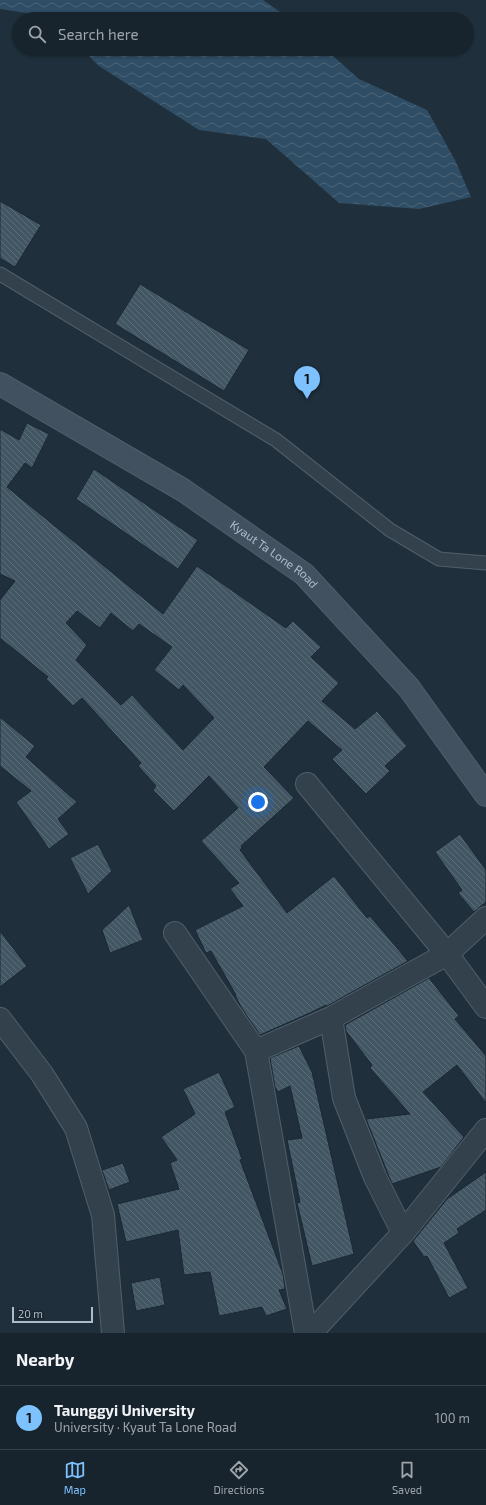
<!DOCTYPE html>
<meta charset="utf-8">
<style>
body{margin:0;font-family:"Exo 2",sans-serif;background:#202c35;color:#f1f3f6}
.scale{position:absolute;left:12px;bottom:10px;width:81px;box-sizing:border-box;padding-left:4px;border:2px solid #aebcc9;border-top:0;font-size:11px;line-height:14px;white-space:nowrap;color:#aebcc9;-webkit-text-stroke:3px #192631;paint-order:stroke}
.you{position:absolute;left:258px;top:802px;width:14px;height:14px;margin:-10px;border:3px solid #fff;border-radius:50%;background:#1a73e8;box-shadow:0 0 0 6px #1a73e833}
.badge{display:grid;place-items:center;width:26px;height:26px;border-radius:50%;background:#7dc2ff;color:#111;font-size:13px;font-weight:700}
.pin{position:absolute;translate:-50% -33px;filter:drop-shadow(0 1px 2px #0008)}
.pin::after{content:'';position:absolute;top:21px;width:14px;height:12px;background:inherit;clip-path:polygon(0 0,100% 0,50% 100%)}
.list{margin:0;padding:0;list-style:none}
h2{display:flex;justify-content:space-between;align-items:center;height:52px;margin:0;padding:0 16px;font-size:17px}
h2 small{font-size:13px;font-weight:400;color:#9ea4aa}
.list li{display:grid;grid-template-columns:26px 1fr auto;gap:12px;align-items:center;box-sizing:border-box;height:64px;padding:0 16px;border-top:1px solid #364149}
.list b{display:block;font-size:15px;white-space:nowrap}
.list p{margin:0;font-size:13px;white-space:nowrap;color:#9ea4aa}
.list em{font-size:13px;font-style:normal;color:#9ea4aa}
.icon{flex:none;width:22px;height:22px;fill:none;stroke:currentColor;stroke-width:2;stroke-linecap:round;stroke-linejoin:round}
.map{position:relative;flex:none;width:486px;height:1333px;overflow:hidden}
.search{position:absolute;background:#17242d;box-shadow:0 1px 3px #0004;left:12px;right:12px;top:12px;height:44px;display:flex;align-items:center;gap:10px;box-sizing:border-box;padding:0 14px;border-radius:22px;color:#9ea4aa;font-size:15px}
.sheet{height:116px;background:#17242d}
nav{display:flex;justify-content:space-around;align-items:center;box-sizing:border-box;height:56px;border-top:1px solid #364149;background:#17242d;font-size:11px;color:#9ea4aa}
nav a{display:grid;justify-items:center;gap:2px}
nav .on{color:#7dc2ff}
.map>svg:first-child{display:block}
</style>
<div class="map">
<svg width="486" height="1333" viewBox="0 0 486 1333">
<defs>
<pattern id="water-waves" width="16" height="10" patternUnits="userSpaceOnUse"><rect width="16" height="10" fill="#2f4d64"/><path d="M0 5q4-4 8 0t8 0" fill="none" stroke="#4b6579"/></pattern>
<pattern id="building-back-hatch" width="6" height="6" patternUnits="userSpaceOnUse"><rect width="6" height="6" fill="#425664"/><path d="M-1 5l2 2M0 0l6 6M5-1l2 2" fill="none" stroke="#5b6c79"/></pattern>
</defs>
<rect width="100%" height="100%" fill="#1f303c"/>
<path fill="url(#water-waves)" d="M 0,0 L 263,0 L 290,19 L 50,19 L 47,16 L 0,9 Z
M 82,49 L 325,49 L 359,79 L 427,110 L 455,160 L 471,197 L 419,209 L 339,203 L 266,139 L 199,130 L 99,66 Z"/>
<path fill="url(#building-back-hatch)" stroke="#1b2833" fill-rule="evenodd" d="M 0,201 L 41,225 L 15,267 L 0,258 Z
M 140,284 L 249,350 L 224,391 L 115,324 Z
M 27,423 L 49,434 L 32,468 L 25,463 L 7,487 L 163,614 L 197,566 L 286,628 L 293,621 L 321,647 L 311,657 L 339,683 L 322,701 L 355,729 L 377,711 L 407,746 L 385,766 L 390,771 L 366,794 L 332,759 L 342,750 L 308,721 L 264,767 L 294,798 L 241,846 L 242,848 L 240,850 L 287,913 L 334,876 L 367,918 L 370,916 L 408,961 L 327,1006 L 326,1005 L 312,1012 L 260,1035 L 241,1007 L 235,995 L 236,995 L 211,951 L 206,953 L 195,930 L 243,906 L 230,889 L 239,883 L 201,841 L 238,808 L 209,776 L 174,811 L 153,790 L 156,786 L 138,766 L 141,763 L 82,698 L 73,706 L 46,679 L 48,677 L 0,638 L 0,600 L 15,581 L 0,574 L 0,429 L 19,440 ZM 77,611 L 100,628 L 111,613 L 133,631 L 139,624 L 172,647 L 154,670 L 179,690 L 183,685 L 214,718 L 183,750 L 132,695 L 121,705 L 76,660 L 87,645 L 66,623 Z
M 94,469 L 198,540 L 178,569 L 76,499 Z
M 0,717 L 35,746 L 26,757 L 77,802 L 58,819 L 69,834 L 49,849 L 16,802 L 31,791 L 0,766 Z
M 460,834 L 486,870 L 486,902 L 474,912 L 458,893 L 462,890 L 435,852 Z
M 98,844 L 112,871 L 88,894 L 70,858 Z
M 129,905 L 143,940 L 110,953 L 102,930 Z
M 0,931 L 27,966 L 0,987 Z
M 429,978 L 459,1016 L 455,1019 L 486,1056 L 486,1103 L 457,1065 L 423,1092 L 464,1137 L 441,1167 L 392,1184 L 366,1119 L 410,1114 L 370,1068 L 372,1065 L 346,1031 L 345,1025 Z
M 299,1046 L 312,1072 L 354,1254 L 312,1266 L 297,1203 L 300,1202 L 287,1140 L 302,1138 L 290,1086 L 278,1092 L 275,1087 L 270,1058 Z
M 219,1072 L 235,1107 L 225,1112 L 242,1159 L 240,1160 L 283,1274 L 285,1289 L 279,1290 L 287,1309 L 266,1316 L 262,1307 L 219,1316 L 210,1272 L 184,1275 L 178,1230 L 126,1242 L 117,1204 L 179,1189 L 170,1163 L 177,1160 L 161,1137 L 195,1114 L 183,1089 Z
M 123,1163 L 130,1182 L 109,1190 L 102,1170 Z
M 486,1172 L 486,1210 L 457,1229 L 459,1233 L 444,1243 L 468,1288 L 449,1298 L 427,1256 L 424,1257 L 413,1241 L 447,1199 Z
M 160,1277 L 165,1305 L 136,1311 L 131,1283 Z"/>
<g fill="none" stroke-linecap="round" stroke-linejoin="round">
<defs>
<path id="lane" d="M 0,274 L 276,440 L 390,530 L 439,559 L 486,563"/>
<path id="street" d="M 307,784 L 447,954 L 486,1007
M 175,933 L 256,1051 L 306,1333
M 331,1018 L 344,1098 L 375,1177 L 403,1233
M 0,1019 L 42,1074 L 76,1128 L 103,1215 L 113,1333
M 256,1051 L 331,1018 L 447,954 L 486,918
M 311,1333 L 403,1233 L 486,1130"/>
<g id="secondary">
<path id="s1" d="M 0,384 L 183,490 L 304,574 L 409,688 L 486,795"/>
</g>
</defs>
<use href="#lane" stroke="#515f6a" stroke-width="15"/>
<use href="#street" stroke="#515f6a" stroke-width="24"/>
<use href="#secondary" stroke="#515f6a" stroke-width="24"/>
<use href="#lane" stroke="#33414c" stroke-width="13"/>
<use href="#street" stroke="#33414c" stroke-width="22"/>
<use href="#secondary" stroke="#415160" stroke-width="22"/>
</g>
<g text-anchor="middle" stroke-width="4" stroke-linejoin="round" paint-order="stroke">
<g font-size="12" fill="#aebcc9" stroke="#192631">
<text dy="4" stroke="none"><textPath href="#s1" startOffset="323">Kyaut Ta Lone Road</textPath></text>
</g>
</g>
</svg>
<div class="scale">20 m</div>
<div class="you"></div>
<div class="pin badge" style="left:307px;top:399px">1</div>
<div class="search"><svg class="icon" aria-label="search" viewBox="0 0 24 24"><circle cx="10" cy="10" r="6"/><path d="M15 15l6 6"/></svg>Search here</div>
</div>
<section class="sheet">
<h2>Nearby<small></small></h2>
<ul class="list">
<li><span class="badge">1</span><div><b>Taunggyi University</b><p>University · Kyaut Ta Lone Road</p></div><em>100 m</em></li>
</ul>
</section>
<nav>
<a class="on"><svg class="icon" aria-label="map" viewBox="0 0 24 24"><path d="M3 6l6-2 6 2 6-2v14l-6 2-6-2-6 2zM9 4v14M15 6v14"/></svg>Map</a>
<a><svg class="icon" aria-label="directions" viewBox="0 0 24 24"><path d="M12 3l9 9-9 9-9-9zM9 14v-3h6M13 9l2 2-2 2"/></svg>Directions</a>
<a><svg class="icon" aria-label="saved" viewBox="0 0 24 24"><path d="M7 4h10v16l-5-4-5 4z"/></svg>Saved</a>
</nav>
